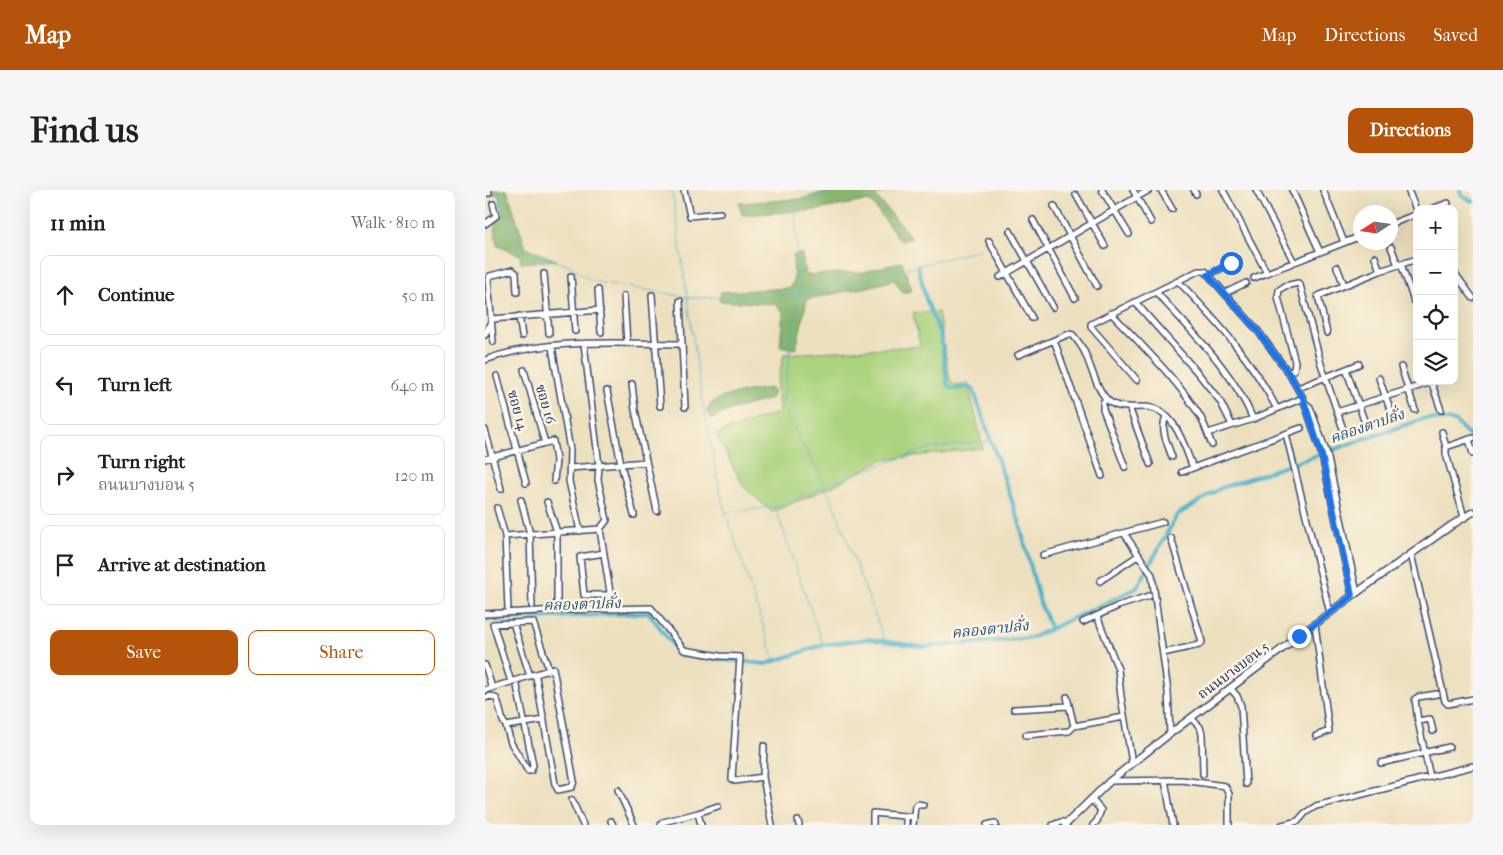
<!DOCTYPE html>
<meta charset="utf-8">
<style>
body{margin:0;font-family:"IM FELL French Canon","Noto Serif Thai",serif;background:#f6f6f6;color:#202124}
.controls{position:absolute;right:15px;top:15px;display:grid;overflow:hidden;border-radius:10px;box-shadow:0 5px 20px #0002}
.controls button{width:45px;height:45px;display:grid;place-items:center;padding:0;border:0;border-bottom:1px solid #e0e0e0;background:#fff;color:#202124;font:25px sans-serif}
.compass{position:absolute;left:868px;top:15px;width:45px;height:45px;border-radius:50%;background:#fff;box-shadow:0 5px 20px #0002;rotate:258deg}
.stop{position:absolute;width:15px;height:15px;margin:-11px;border:4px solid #1a73e8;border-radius:50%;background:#fff}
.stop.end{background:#1a73e8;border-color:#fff;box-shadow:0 1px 5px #0008}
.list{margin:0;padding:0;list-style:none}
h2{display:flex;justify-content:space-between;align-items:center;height:65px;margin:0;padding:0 20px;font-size:21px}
h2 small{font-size:16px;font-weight:400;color:#757577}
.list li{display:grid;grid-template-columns:32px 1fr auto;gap:15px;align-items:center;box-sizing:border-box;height:80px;margin:0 10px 10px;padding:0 10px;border:1px solid #e0e0e0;border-radius:10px}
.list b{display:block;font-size:19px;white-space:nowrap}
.list p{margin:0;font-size:16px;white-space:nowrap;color:#757577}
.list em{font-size:16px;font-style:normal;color:#757577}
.actions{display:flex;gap:10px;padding:15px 20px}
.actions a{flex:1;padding:11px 0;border:1px solid #b45309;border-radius:10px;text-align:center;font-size:18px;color:#b45309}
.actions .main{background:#b45309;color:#fff}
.icon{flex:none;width:28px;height:28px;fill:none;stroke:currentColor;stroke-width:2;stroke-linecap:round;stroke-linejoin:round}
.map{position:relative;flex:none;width:988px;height:635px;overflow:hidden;border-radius:10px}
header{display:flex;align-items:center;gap:30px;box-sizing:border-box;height:70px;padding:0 25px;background:#b45309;color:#fff}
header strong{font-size:24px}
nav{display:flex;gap:28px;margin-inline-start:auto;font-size:18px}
.intro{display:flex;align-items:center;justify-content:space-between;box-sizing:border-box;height:120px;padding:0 30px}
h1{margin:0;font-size:35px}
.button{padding:12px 22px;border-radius:10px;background:#b45309;color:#fff;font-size:18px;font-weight:700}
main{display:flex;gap:30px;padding:0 30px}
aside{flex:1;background:#fff;border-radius:10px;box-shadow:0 5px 20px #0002}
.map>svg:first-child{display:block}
</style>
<header>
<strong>Map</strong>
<nav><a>Map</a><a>Directions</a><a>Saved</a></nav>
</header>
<div class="intro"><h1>Find us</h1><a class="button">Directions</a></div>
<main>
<aside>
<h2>11 min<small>Walk · 810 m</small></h2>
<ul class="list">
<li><svg class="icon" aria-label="ahead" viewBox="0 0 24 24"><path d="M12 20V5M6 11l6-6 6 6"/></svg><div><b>Continue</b></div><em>50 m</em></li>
<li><svg class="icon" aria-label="left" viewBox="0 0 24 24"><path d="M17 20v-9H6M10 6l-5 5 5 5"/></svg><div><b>Turn left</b></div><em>640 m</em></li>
<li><svg class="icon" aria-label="right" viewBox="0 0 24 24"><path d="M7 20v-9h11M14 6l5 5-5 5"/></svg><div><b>Turn right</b><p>ถนนบางบอน 5</p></div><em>120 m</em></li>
<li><svg class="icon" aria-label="arrive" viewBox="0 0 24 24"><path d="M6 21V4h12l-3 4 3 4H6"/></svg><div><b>Arrive at destination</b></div></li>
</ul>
<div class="actions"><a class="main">Save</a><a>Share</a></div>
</aside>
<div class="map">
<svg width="988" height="635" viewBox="0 0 988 635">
<rect width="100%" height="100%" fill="#fcf5e5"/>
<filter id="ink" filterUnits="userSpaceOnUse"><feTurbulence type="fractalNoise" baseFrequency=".02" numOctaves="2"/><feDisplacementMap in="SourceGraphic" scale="10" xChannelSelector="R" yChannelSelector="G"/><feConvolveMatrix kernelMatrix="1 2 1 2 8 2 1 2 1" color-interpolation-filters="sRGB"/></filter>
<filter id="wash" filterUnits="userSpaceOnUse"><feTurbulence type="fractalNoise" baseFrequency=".0096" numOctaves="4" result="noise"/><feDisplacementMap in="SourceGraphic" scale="20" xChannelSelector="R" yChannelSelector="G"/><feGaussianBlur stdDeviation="1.12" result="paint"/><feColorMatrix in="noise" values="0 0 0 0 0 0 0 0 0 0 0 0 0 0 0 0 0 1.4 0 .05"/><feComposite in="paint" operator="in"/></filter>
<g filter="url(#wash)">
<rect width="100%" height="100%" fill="#ede0bf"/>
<path fill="#abd37e" stroke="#63816e" d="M 453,122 L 465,190 L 470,195 L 483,193 L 498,258 L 396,270 L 348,296 L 287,322 L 258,296 L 231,244 L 294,222 L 292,195 L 299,164 L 435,156 L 428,123 Z"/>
<path fill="#88b56d" stroke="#527266" d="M 1,0 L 22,0 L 41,58 L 71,70 L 36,73 L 35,65 L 12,56 L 9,31 L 18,25 L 13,4 L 4,7 Z
M 345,0 L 410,0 L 390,5 L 427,48 L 416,51 L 386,12 L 380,11 L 332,20 L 257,25 L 254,13 L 316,9 Z
M 317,63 L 320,85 L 378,82 L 417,72 L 427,100 L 418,103 L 409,90 L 383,97 L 322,109 L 311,159 L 295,156 L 298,121 L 289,114 L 234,111 L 236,102 L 304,98 L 309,91 L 308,65 Z
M 285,198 L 289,202 L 286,209 L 245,220 L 227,229 L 222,222 C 223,220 223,217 225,215 C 233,204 272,200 285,198 Z"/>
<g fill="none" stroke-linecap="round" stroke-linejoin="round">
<path stroke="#4ab2c9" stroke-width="1" d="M 13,0 L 19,21 L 36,60 L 85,76 L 107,91 L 208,108 L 307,105 L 364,93 L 494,60
M 187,0 L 217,209 L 238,315 L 290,471
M 352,0 L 310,14 L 314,103 L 297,215 L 340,296 L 352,323 L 400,452
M 290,317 L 338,455
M 241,322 L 290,317 L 372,283 L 444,258 L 506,251"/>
<path stroke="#4ab2c9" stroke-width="4" d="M 975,0 L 978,7 L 988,11
M 433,76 L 441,109 L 456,146 L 462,194 L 468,199 L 483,197 L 488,199 L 534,331 L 555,413 L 566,439
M 0,430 L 164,423 L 195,465 L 281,474 L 338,455 L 383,449 L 439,457 L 546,448 L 652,398 L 692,325 L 736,298 L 941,228 L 970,231 L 984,246 L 988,245"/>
</g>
</g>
<g filter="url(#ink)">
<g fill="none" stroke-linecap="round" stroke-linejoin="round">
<defs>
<path id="minor" d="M 2,0 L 4,3
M 199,0 L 205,26 L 235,23
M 617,0 L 644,44
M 648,0 L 666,32
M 676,0 L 687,19
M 709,0 L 711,4
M 738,0 L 782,83
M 771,0 L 809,72
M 807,0 L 835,62
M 838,0 L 859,52
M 923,0 L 932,22
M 591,5 L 620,56
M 569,16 L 612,96
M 946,19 L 963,13
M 548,30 L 590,108
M 0,34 L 11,26 L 8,14
M 906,34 L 932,24
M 525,41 L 568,117
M 504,51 L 547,128
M 906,57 L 913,75
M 890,67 L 895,81
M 916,74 L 929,111
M 852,77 L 859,95
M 969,82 L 988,108
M 59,84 L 64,143
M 723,85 L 753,70
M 86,86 L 90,141
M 515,87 L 664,0
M 769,88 L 876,46
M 693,91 C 731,130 767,170 792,219
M 113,100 L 116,142
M 671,102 C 706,141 747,179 768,229
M 740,103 L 761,93
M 167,105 L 175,216
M 139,106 L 142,153
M 195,111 L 200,217
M 650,112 L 712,182 L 735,211 L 747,235
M 626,123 C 657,156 691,188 715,226 C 720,235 723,245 727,255
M 34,126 L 37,146
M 842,143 L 833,106 L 895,81 L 932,69
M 0,145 L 7,129 L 115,120
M 569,150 L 617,286
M 8,152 L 3,89 L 5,86 L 27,80 L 31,83 L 32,102
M 67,157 L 85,260 L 84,291 L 95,341
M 533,165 L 584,144 L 588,145 C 592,150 596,155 599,161 C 606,175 612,203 625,212 C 634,219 647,217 658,217 C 689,216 699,255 708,278
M 0,170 C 59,148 134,153 196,154
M 916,177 L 930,220
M 861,179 L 881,236
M 39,180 L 60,253
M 803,182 L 809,180 L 810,172 L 793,107 L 794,100 L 800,96 L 813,93 L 815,95 L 836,174 L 859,242
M 12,186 L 41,293
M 894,188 L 909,231
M 652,190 L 606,137 L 606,134 L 713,81 L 720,81 L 773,141 L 803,182 L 818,208 L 837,265 L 867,406
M 946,191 L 956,220
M 147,194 L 150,220 L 172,321
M 813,198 L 874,174
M 122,201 L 136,274 L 149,325
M 621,208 L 618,213 L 618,219 L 640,277
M 821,214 L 825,217 L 842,264 L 872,403
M 644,217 L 665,274
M 852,222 L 947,192
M 681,226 C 675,240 682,253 687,267
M 0,240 L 16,299
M 957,242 L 961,257
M 723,243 L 768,229 L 818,208
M 801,244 L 845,423
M 984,249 L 988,264
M 0,269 L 68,251 L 71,270 L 69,291
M 85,278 L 161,272
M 697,282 L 816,238
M 36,310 L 45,344 L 47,416
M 62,312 L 72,342 L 72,414
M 12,318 L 20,346 L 23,418
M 979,327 L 961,264 L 961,257 L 988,248
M 115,339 L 127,415
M 639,343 L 667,385 L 683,502 L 685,544
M 20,346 L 115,339 L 122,330 L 113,290 L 114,275 L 99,154
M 119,363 L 95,367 L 99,405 L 126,405
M 926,364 L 960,511 L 963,514 L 988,509
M 558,365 L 678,332
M 615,391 L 654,365
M 0,424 L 74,420 L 166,418 L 199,460 L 235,466 L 255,467 L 247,589 L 250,591 L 278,587
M 612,426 L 633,479 L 636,507 L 647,573
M 598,432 L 633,416 L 664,406
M 28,433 L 45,486
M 830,434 L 844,541 L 831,546
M 678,463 L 714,455 L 717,452 L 686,348
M 0,475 L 7,498
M 51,487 L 70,594 L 73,600 L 87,597 L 89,591 L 68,478
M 26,492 L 8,434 L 48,432 L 64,480
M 745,498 L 752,506 L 756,516 L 761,594
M 0,500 L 67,479
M 582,507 L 589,536
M 0,508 L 6,506 L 12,509 L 18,531 L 21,536 L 59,530
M 529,519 L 584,516
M 706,528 L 715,537 L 717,544 L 718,584
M 933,531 L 945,529 L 948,541
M 21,536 L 26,553 L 43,581 L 46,581 L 48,575 L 32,496
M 541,545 L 584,541 L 589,536 L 639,527
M 279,556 L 278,587 L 287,635
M 896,573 L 964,557
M 945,587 L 933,531 L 930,509 L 933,507 L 952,504
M 680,590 L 688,635
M 625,591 L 697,590 L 740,596 L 744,604 L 744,635
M 133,600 L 149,635
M 606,609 L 616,620 L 612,631 L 608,635
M 87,610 L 98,635
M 213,623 L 216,635
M 126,631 L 128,635
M 313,631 L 314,635
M 176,635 L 178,632 L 213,623 L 233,616
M 388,635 L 388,623 L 429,627
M 421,635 L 421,626
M 428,635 L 430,616 L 433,614 L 438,615
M 502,635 L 510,633 L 511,635
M 568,635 L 576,632 L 583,632
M 797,635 L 813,631 L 820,623 L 831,616 L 988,576"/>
<path id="major" d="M 580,635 L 625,591 L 682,546 L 867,406 L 967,335 L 988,322"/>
</defs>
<use href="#minor" stroke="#3a4a6d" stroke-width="8"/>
<use href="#major" stroke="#3a4a6d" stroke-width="9"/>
<use href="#minor" stroke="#fff" stroke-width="5"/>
<use href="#major" stroke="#fff" stroke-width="6"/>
</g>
</g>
<g fill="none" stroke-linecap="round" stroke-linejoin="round" filter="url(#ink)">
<path stroke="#1a73e8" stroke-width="6" d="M 746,73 L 723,85 L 772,140 L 803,182 L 818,208 L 837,266 L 867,406 L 814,446"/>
</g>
<g text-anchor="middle" stroke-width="5" stroke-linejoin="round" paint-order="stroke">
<g font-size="14" fill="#1b2f5e" stroke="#fcf5e5">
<text transform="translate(61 214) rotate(74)" y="5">ซอย 16</text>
<text transform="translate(33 220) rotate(74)" y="5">ซอย 14</text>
<text transform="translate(748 480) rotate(-37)" y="5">ถนนบางบอน 5</text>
</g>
<g font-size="15" font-style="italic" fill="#29567e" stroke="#fcf5e5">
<text transform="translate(882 236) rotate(-19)" y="5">คลองตาปลั่ง</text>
<text transform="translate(97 414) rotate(-2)" y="5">คลองตาปลั่ง</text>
<text transform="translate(505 439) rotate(-6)" y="5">คลองตาปลั่ง</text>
</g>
</g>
</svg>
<div class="controls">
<button>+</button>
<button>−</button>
<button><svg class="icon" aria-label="locate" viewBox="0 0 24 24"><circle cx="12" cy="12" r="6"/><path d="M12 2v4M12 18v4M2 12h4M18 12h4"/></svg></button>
<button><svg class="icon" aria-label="layers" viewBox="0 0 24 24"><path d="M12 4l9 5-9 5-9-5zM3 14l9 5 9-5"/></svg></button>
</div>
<svg class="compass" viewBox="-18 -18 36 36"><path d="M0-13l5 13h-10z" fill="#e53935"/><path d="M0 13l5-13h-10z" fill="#757577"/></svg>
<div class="stop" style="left:746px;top:73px"></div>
<div class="stop end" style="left:814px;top:446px"></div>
</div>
</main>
